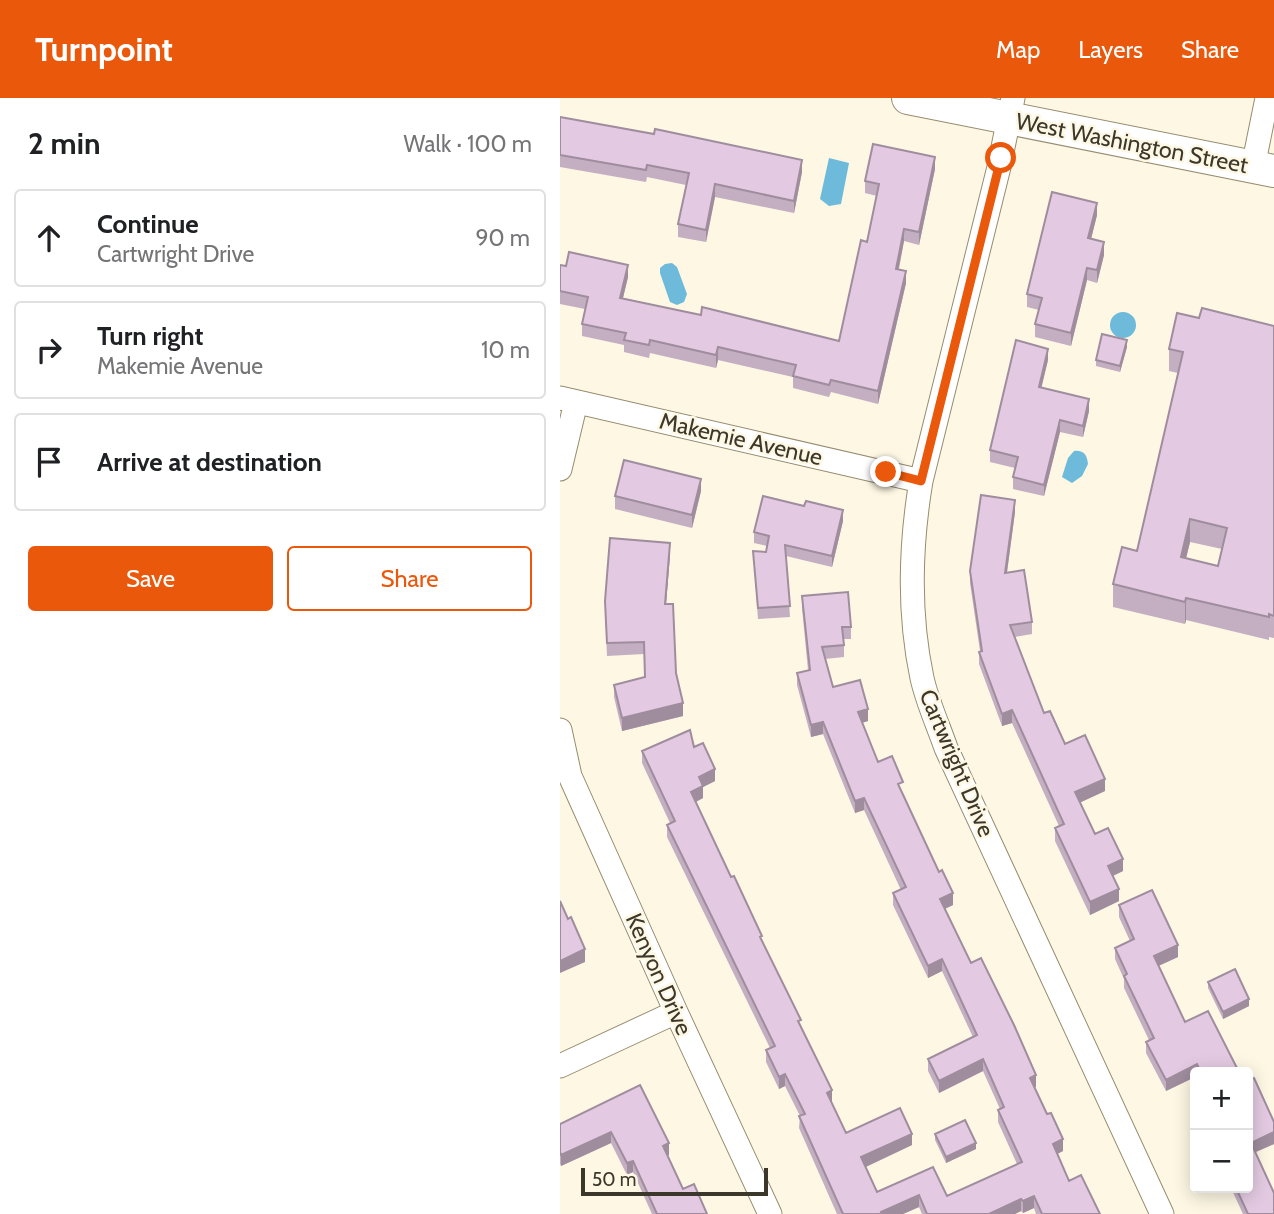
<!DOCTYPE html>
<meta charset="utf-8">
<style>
body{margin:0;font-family:Cabin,sans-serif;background:#f2f2f2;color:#202124}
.controls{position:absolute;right:21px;bottom:21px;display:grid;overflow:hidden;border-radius:7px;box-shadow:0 4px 18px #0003}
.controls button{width:63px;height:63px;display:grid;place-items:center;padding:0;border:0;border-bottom:2px solid #e0e0e0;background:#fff;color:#202124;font:35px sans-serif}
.scale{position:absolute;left:21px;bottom:18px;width:187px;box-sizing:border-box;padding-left:7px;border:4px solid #3b372b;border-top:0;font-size:19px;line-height:24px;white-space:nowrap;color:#3b372b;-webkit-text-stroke:5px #fdf7e4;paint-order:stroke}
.stop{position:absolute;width:21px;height:21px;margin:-16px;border:5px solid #ea580c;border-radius:50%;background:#fff}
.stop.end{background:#ea580c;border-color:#fff;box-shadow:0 2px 7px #0008}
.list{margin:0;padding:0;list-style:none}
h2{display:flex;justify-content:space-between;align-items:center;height:91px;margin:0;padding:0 28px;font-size:30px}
h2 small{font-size:23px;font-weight:400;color:#757577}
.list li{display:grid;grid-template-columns:46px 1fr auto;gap:21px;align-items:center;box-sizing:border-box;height:98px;margin:0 14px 14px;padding:0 14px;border:2px solid #e0e0e0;border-radius:7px}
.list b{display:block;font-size:26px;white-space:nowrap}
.list p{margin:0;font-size:23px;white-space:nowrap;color:#757577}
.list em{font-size:23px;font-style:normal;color:#757577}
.actions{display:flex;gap:14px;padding:21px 28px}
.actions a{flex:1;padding:16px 0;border:2px solid #ea580c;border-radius:7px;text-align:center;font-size:24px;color:#ea580c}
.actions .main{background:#ea580c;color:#fff}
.icon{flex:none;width:38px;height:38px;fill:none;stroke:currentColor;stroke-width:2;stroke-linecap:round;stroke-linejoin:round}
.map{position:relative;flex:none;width:714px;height:1116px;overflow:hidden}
header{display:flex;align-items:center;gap:42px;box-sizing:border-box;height:98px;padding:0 35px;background:#ea580c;color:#fff}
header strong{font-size:33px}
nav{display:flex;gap:38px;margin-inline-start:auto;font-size:24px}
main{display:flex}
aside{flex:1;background:#fff}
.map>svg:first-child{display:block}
</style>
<header>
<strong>Turnpoint</strong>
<nav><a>Map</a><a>Layers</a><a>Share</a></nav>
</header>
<main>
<aside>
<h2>2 min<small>Walk · 100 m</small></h2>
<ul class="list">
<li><svg class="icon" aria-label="ahead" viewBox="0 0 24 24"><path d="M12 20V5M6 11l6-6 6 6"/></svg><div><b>Continue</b><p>Cartwright Drive</p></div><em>90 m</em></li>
<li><svg class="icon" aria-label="right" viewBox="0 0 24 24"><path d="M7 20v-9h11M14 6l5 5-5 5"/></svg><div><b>Turn right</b><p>Makemie Avenue</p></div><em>10 m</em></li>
<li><svg class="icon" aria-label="arrive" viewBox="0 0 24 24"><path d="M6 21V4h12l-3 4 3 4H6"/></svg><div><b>Arrive at destination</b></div></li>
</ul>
<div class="actions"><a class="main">Save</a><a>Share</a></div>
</aside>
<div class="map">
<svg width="714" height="1116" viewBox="0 0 714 1116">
<rect width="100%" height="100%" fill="#fdf7e4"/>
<path fill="#6dbadb" d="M 269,60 L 289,65 L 281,106 L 269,108 L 260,101 Z
M 112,165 L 117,169 L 127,196 L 124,204 L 117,207 L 110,204 L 100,175 L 100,170 L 105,166 Z
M550 227a13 13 0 1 1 26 0a13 13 0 1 1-26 0Z
M 514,353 C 524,352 527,357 528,366 L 522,378 L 512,385 L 502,379 L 508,360 Z"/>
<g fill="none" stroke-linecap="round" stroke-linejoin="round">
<defs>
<path id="street" d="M 453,0 L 439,69 L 361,383 C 350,449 348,514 362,580 C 367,603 378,627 386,650 L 602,1116
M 693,69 L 707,0
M 0,300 L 361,383
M 0,371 L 16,304
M 0,632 L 10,678 L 116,914 L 210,1116
M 0,968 L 116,914"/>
<path id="secondary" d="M 348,0 L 714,73"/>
</defs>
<use href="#street" stroke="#968c6f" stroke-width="25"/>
<use href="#secondary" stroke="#968c6f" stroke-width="34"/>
<use href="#street" stroke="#fff" stroke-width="23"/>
<use href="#secondary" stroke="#fff" stroke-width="32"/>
</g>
<path fill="#c3aec2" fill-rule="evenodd" d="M 0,19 L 242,74 L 234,115 L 155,99 L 146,144 L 118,139 L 118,126 L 126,87 L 87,79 L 86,84 L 0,69 Z
M 375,71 L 359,147 L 344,143 L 339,171 L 346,185 L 318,306 L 271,294 L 269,299 L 233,290 L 233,279 L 158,262 L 156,270 L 90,255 L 89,260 L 64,254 L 64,247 L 22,238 L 22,226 L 25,211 L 0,206 L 0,167 L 68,179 L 63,200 L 141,217 L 279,243 L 307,144 L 317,98 L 305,95 L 305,83 Z
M 537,117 L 531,141 L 544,157 L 537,185 L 527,182 L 511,248 L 475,239 L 475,226 L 479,212 L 467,209 L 467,196 Z
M 714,228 L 714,540 L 709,539 L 709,542 L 626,522 L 625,526 L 553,509 L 553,486 L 577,453 L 618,275 L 609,273 L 609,251 ZM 630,444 L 662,451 L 658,468 L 626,460 Z
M 567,249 L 560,274 L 536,268 L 536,262 Z
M 488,262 L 481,289 L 529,313 L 523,339 L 500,334 L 484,398 L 453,391 L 453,379 L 455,370 L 430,364 L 430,352 Z
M 141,393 L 132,430 L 55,411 L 55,398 Z
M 455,414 L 447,475 L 472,524 L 472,536 L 455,539 L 484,615 L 505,646 L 545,693 L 520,704 L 535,736 L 563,773 L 553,778 L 559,803 L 530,817 L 495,743 L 495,730 L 499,728 L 452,625 L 442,628 L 419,566 L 419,554 L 420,553 L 410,485 L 410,473 Z
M 283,423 L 272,469 L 226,458 L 230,519 L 198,521 L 193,453 L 206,454 L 207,448 L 194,445 L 194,434 Z
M 110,457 L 106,506 L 123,618 L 62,633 L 54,599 L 54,587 L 85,579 L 84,556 L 47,558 L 45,515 Z
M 242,498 L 291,529 L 291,541 L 284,541 L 284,559 L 265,561 L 273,589 L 308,623 L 302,625 L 318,664 L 343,695 L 393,807 L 385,811 L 411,865 L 476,989 L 475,989 L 503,1053 L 497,1056 L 509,1083 L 540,1116 L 476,1116 L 474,1110 L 463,1115 L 461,1113 L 455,1116 L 362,1116 L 359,1109 L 343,1116 L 277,1116 L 239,1030 L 240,1018 L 225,988 L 219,991 L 206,964 L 206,952 L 210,950 L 107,739 L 107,727 L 110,725 L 82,665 L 82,653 L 134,649 L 155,683 L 143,689 L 143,700 L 136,704 L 202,843 L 241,929 L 272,1004 L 271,1004 L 286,1035 L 352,1047 L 306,1069 L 317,1094 L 387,1098 L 457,1066 L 438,1024 L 438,1012 L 440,1011 L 423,973 L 379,995 L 368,973 L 368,961 L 413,939 L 382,873 L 368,880 L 333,807 L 333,795 L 341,792 L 304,712 L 295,715 L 263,636 L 251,639 L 237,587 L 237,575 L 248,572 L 242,510 Z
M 559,807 L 618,859 L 598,868 L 625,924 L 679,974 L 635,974 L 635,979 L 606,993 L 586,955 L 586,944 L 589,942 L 564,890 L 564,881 L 555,861 L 555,850 L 570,843 L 559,819 Z
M 648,884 L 689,908 L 663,921 L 648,890 Z
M 688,983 L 714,1024 L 714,1046 L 696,1054 L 714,1116 L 683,1116 L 671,1090 L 688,1090 Z
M 80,987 L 109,1057 L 107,1057 L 123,1091 L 147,1116 L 92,1116 L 73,1074 L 67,1077 L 51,1045 L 1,1068 L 0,1066 L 0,1026 Z
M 375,1036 L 416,1051 L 386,1065 L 375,1042 Z"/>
<path fill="#9f8d9e" d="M 375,59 L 375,71 L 359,147 L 359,134 Z
M 242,62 L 242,74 L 234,115 L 234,103 Z
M 155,86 L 155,99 L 146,144 L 146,132 Z
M 537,105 L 537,117 L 528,153 L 528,140 Z
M 344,131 L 344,143 L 336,183 L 336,171 Z
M 544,144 L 544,157 L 537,185 L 537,172 Z
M 68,167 L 68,179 L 60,212 L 60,200 Z
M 527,170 L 527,182 L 511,248 L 511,235 Z
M 346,173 L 346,185 L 318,306 L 318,293 Z
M 567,242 L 567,249 L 560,274 L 560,268 Z
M 158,249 L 158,262 L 156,270 L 156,257 Z
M 488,251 L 488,262 L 479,300 L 479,289 Z
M 529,301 L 529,313 L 523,339 L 523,328 Z
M 500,322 L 500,334 L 484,398 L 484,387 Z
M 141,381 L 141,393 L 132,430 L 132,417 Z
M 455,402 L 455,414 L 445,488 L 445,475 Z
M 283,412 L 283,423 L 272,469 L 272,458 Z
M 630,421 L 630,444 L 621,481 L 621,459 Z
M 110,445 L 110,457 L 105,519 L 105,506 Z
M 626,500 L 626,522 L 625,526 L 625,504 Z
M 123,605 L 123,618 L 62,633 L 62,620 Z
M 308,611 L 308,623 L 298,626 L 298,614 Z
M 452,612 L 452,625 L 442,628 L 442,616 Z
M 263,624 L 263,636 L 251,639 L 251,627 Z
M 155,671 L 155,683 L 143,689 L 143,700 L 131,706 L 131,694 L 139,679 Z
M 545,681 L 545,693 L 515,707 L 515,694 Z
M 304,700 L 304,712 L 295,715 L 295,703 Z
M 563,761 L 563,773 L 548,780 L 548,768 Z
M 559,791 L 559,803 L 530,817 L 530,804 Z
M 393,795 L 393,807 L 380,813 L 380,801 Z
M 618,847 L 618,859 L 594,870 L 594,858 Z
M 25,851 L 25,864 L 0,875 L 0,863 Z
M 382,861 L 382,873 L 368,880 L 368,868 Z
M 689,901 L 689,908 L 663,921 L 663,914 Z
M 423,961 L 423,973 L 379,995 L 379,983 Z
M 637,966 L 637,974 L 635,974 L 635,979 L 606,993 L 606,982 Z
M 225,976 L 225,988 L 219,991 L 219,979 Z
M 476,977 L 476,989 L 470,991 L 470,980 Z
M 272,992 L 272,1004 L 267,1007 L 267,995 Z
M 51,1034 L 51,1045 L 1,1068 L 1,1057 Z
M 714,1034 L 714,1046 L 691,1056 L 691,1045 Z
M 352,1036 L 352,1047 L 301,1071 L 301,1059 Z
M 503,1041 L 503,1053 L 493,1058 L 493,1046 Z
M 109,1045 L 109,1057 L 103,1059 L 103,1048 Z
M 416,1045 L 416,1051 L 386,1065 L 386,1059 Z
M 73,1063 L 73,1074 L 67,1077 L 67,1065 Z
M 359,1097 L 359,1109 L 343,1116 L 321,1116 L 321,1114 Z
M 474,1098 L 474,1110 L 463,1115 L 463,1103 Z
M 461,1101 L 461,1113 L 455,1116 L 429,1116 Z"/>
<path fill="#e3cae2" stroke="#9f8d9e" stroke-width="2" fill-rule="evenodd" d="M 0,19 L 94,36 L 95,31 L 242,62 L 234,103 L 155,86 L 146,132 L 118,126 L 129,75 L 87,67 L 86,72 L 0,57 Z
M 313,46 L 375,59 L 359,134 L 344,131 L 336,171 L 346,173 L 318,293 L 271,282 L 269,287 L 233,278 L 236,267 L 158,249 L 156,257 L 90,242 L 89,247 L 64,242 L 66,235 L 22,226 L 28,199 L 0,193 L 0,167 L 6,168 L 9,154 L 68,167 L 60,200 L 141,217 L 142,209 L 279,243 L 301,142 L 307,144 L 319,86 L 305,83 Z
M 492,94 L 537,105 L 528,140 L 544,144 L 537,172 L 527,170 L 511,235 L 475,226 L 482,200 L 467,196 Z
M 642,210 L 714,228 L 714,518 L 709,516 L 709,519 L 626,500 L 625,504 L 553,486 L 562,449 L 577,453 L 623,254 L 609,251 L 617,215 L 639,220 ZM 630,421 L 667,430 L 658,468 L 621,459 Z
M 542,236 L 567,242 L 560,268 L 536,262 Z
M 456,242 L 488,251 L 479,289 L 529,301 L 523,328 L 500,322 L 484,387 L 453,379 L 458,359 L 430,352 Z
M 64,362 L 141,381 L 132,417 L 55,398 Z
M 421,397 L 455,402 L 445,475 L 464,472 L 472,524 L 450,527 L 484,615 L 490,613 L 505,646 L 525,637 L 545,681 L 515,694 L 535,736 L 548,730 L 563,761 L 548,768 L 559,791 L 530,804 L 495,730 L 504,726 L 452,612 L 442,616 L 419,554 L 422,553 L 410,473 Z
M 203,398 L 244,408 L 246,403 L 283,412 L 272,458 L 225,447 L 230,508 L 198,510 L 193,453 L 206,454 L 209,438 L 194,434 Z
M 50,440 L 110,445 L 105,506 L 113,506 L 116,575 L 123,605 L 62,620 L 54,587 L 85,579 L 84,544 L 47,545 L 45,503 Z
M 288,494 L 291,529 L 282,529 L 284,547 L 262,549 L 273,589 L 300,582 L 308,611 L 298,614 L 318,664 L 332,658 L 343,684 L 338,686 L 379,774 L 382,772 L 393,795 L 380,801 L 411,865 L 421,860 L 454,927 L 476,977 L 470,980 L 487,1016 L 491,1015 L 503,1041 L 493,1046 L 509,1083 L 521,1077 L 540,1116 L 482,1116 L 474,1098 L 463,1103 L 461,1101 L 429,1116 L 367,1116 L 359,1097 L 321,1114 L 322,1116 L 283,1116 L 239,1018 L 245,1016 L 225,976 L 219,979 L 206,952 L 215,948 L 107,727 L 115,723 L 82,653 L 130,632 L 134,649 L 143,645 L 155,671 L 139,679 L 143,688 L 131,694 L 171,779 L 174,778 L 202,838 L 200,839 L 241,922 L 238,923 L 272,992 L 267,995 L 286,1035 L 340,1010 L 352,1036 L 301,1059 L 317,1094 L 373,1069 L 387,1098 L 462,1064 L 438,1012 L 444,1009 L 423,961 L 379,983 L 368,961 L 417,937 L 382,861 L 368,868 L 333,795 L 346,789 L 304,700 L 295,703 L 263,624 L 251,627 L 237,575 L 250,572 L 242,498 Z
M 592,792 L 618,847 L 594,858 L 625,924 L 648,913 L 679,974 L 641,974 L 637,966 L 606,982 L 586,944 L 594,940 L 564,878 L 567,876 L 555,850 L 574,841 L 559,807 Z
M 0,803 L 8,821 L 11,819 L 25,851 L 0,863 Z
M 675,871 L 689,901 L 663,914 L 648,884 Z
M 694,980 L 714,1024 L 714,1034 L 691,1045 L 714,1095 L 714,1116 L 688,1116 L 676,1090 L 688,1090 L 688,983 Z
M 80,987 L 109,1045 L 103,1048 L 123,1091 L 134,1086 L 147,1116 L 97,1116 L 73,1063 L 67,1065 L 51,1034 L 1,1057 L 0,1054 L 0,1026 Z
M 405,1022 L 416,1045 L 386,1059 L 375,1036 Z"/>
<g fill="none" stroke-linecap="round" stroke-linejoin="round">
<path stroke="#ea580c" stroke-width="9" d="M 326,374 L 361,383 L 441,60"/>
</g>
<g text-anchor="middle" stroke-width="5" stroke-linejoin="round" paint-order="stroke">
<g font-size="23" fill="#3b372b" stroke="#fdf7e4">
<text transform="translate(572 45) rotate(11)" y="8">West Washington Street</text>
<text transform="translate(181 341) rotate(13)" y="8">Makemie Avenue</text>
<text transform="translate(397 665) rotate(67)" y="8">Cartwright Drive</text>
<text transform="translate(99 876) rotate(66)" y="8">Kenyon Drive</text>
</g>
</g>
</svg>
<div class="controls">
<button>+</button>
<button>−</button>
</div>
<div class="scale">50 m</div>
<div class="stop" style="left:441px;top:60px"></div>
<div class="stop end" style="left:326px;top:374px"></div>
</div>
</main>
